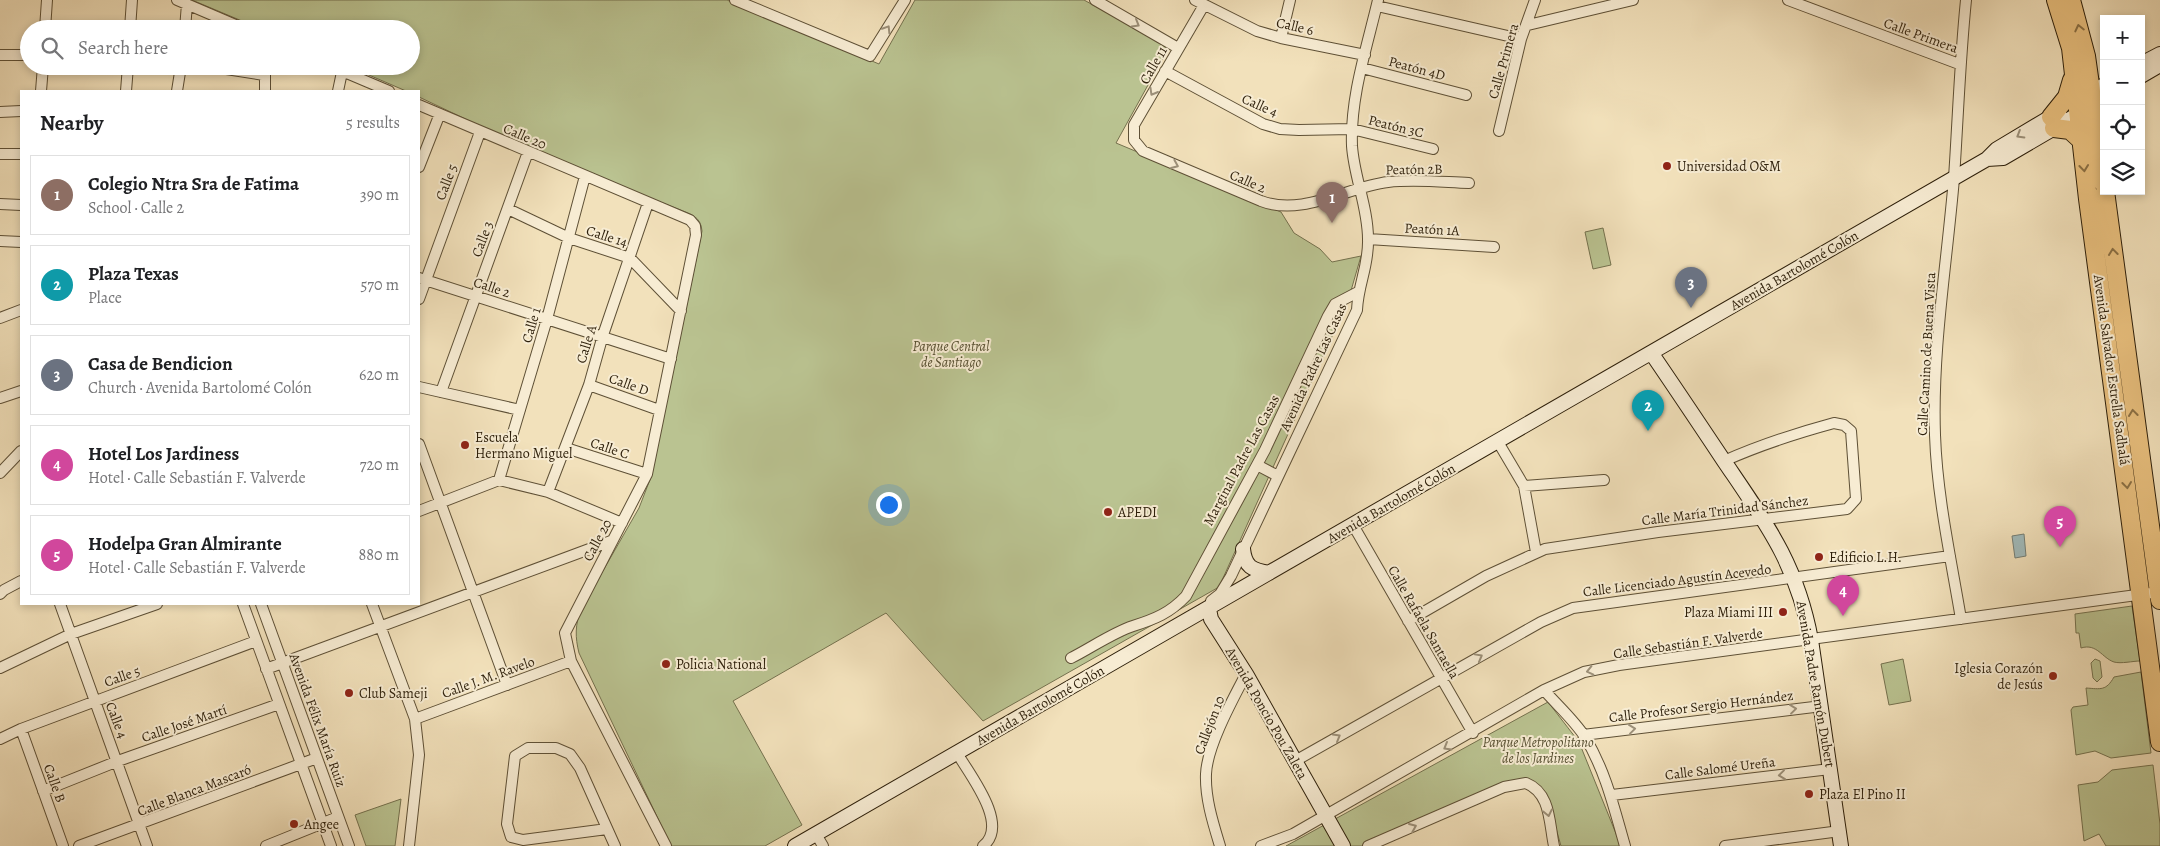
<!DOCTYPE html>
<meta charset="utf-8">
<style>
body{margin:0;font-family:Alegreya,serif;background:#f2f2f2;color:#202124}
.controls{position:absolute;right:15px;top:15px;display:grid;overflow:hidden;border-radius:0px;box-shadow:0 2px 8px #0003}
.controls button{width:45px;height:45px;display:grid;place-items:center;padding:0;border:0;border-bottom:1px solid #e0e0e0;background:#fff;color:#202124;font:25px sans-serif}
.you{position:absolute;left:888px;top:504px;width:18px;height:18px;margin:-12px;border:4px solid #fff;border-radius:50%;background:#1a73e8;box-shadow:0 0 0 8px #1a73e833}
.badge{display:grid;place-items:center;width:32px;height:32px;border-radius:50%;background:#ea580c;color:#fff;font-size:16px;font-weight:700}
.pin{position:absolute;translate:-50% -41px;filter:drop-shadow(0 1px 2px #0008)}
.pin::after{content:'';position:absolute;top:26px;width:18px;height:15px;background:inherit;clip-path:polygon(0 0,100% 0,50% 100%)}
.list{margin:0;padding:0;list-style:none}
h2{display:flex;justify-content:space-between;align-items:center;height:65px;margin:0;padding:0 20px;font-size:21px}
h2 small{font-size:16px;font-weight:400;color:#757577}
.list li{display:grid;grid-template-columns:32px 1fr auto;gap:15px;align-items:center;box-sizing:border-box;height:80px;margin:0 10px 10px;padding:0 10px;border:1px solid #e0e0e0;border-radius:0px}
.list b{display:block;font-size:19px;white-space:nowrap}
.list p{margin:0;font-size:16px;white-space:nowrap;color:#757577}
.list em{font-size:16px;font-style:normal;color:#757577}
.icon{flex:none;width:28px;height:28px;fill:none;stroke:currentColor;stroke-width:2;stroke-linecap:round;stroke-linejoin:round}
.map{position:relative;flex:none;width:2160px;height:846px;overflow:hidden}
.search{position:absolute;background:#fff;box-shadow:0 2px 8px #0003;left:20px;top:20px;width:400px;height:55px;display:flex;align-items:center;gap:12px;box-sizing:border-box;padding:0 18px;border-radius:28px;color:#757577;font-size:19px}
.panel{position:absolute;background:#fff;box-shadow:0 2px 8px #0003;left:20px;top:90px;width:400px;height:515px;border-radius:0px}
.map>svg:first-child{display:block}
</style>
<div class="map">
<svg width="2160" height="846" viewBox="0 0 2160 846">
<rect width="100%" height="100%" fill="#f2e1bb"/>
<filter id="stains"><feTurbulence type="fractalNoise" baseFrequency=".004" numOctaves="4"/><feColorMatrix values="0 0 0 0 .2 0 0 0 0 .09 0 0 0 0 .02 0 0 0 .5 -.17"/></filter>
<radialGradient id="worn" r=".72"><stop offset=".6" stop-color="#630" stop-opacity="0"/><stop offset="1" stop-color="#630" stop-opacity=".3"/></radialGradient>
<path fill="#bac391" stroke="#74714e" d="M 192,0 L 727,0 L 879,64 L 915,0 L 1084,0 L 1169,47 L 1116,143 L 1281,212 L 1294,233 L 1320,249 L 1332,262 L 1361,256 L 1348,301 L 1219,587 L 983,721 L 886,613 L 733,701 L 802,825 L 765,846 L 671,846 L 579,653 C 575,637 575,625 581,609 L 639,508 L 651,477 L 702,231 C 701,216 690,214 678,209 L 552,160 L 419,97 L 419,91 L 406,91 L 348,66 L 411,66 L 411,29 L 261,29 Z
M 1603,228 L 1611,265 L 1593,269 L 1585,232 Z
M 2132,606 L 2140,661 C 2133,661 2121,664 2114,662 C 2102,658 2097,643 2081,648 L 2079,633 L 2076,633 L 2075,614 Z
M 1903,659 L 1911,701 L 1889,705 L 1881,664 Z
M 2095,659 L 2100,661 L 2102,677 L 2097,682 L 2093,678 L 2091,663 Z
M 2141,672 L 2151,753 L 2111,758 L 2095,751 L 2076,755 L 2071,710 L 2073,707 L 2088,705 L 2086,688 C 2101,689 2106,691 2114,677 Z
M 1548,702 L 1579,742 L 1621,846 L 1561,846 L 1551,811 L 1539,789 L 1511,782 L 1376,846 L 1286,846 Z
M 2153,765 L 2160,824 L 2160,846 L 2106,846 L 2099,834 L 2084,841 L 2078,785 L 2098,782 L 2112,770 Z
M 401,799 L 395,846 L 366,846 L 355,815 Z"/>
<path fill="#a0bbbc" stroke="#727d75" d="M 2024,534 L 2026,556 L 2015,558 L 2012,536 Z"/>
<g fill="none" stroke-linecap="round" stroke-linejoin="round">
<defs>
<path id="street" d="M 177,0 L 245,29
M 735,0 L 870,56 L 905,0
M 1095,0 L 1178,48
M 1195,0 L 1257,31 L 1281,38 L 1365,55
M 1788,0 L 1959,64
M 1204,5 L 1134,125 L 1134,140 L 1143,151 L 1261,201 C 1302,217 1347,187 1388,182 C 1415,179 1442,182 1469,183
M 1377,6 L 1521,39
M 1528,25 L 1633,0
M 45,29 L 47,0
M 130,29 L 132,0
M 185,29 L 187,4
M 1281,38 L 1290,0
M 0,55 L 29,55
M 207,66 L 264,75
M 330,66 L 389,91
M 1362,68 L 1466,95
M 1165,71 L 1263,124 L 1280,129 L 1299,130 L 1352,129 L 1433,149
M 41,91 L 43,66
M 126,91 L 128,66
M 177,91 L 181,66
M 265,91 L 265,66
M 338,91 L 342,72
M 419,105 L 690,220 L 695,226 L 696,235 L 647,474 L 565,633 L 571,661 L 666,846
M 0,112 L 21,111
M 1499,131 L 1521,39 L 1535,0
M 0,154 L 21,154
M 419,167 L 439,116
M 0,204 L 21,205
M 508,209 L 569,238 L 630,258 L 681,311
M 1368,239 L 1494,247
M 0,241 L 21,242
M 419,278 L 671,359
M 419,299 L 480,132
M 0,318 L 21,310
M 589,385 L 659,410
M 419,387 L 520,410
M 441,392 L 528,152
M 0,398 L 21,391
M 1498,442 L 1524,486 L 1536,552
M 419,444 L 507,685
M 566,448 L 647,474
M 1257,465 L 1278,476
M 0,473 L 21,451
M 499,480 L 547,319 L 585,176
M 1524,486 L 1604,480
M 548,492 L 589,385 L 603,335 L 648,203
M 419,511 L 499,480 L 548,492 L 622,523
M 1353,525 L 1473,733
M 0,594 L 4,590 L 21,581
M 1211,601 L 1220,594 L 1231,576 L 1357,310 C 1358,284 1369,266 1368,239 C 1368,207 1354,177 1352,146 C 1350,97 1367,47 1378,0
M 60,604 L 147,846
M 243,604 L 331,846
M 261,604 L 349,846
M 372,604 L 415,719 L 419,755 L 409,846
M 1961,619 C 1951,559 1937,496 1935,435 C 1932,349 1947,263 1954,178 C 1958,118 1960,59 1966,0
M 1408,621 L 1486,576 L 1545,549 L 1658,532 L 1847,509 L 1856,499 L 1851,431 L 1844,425 L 1834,423 C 1797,433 1760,445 1724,461
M 1071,658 C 1091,648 1112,633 1133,626 C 1155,619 1170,613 1186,596 L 1265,450 L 1328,316 L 1335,304 L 1358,292
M 0,668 L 71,634 L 157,604
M 266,669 L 611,541
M 1544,690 C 1557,705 1574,720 1585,737 C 1606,772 1614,808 1625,846
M 415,719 L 571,661
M 21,729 L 63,846
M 1583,735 L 1822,706
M 0,739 L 21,729 L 256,641
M 957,753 C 970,775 1010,825 983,846
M 1295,761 L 1541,622 L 1573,608 L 1950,556
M 43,791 L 118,761 L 279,704
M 1612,795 L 1830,769
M 607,829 L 523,840 L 511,837 L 507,824 L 515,756 L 528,748 L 556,748 L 570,754 L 580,768 L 615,846
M 816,834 L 823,846
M 79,846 L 317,758
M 266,846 L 338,817
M 1220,846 C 1213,823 1205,798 1206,774 C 1207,746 1233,699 1246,674
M 1261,846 L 1293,834 L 1544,690 L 1584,672 L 1619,665 L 2159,592
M 1368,846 L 1504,787 L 1526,783 C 1551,793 1549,823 1554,846
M 1725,846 L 1840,831"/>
<path id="secondary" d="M 2141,64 L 2160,54
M 2141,76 L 2160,65
M 2084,97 L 2104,85
M 1987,159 L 2003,158 L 2104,99
M 1652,354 C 1676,389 1700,425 1724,461 C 1766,523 1797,564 1811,640 L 1841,846
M 1243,549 C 1245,567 1252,570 1269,573
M 1209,609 L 1211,619 L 1246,674 L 1343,846
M 795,846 L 1987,159 L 1997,149 L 2059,112"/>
<path id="highway" d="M 2056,0 L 2071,48 L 2088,199 L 2160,742
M 2071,0 L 2086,56 L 2104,184
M 2051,117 L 2067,97 L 2072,80
M 2054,128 L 2070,130 L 2082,141
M 2105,191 L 2160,600"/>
</defs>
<use href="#street" stroke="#5e5036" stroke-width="12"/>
<use href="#secondary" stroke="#2d1f0a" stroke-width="16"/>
<use href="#highway" stroke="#2d1f0a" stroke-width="20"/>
<use href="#street" stroke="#f7ecd3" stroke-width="10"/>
<use href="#secondary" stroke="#f7ecd3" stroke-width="14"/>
<use href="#highway" stroke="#e9c07e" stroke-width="18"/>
</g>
<defs><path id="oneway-chevron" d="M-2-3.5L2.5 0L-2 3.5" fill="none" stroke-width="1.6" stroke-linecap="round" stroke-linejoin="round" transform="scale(1.25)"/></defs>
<g stroke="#9c9079">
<use href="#oneway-chevron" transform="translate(1136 24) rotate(30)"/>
<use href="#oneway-chevron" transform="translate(887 29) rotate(-58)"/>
<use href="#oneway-chevron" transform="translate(1153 92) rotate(120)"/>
<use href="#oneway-chevron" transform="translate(2020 135) rotate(149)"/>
<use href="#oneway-chevron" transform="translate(1175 165) rotate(23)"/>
<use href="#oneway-chevron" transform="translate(1479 657) rotate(-29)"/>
<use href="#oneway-chevron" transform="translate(1590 671) rotate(167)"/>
<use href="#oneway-chevron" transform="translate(1793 709) rotate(-7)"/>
<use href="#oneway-chevron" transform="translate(1632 729) rotate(-7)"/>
<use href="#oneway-chevron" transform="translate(1337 737) rotate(-30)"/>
<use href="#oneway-chevron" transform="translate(1447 747) rotate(150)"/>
<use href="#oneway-chevron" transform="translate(1782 775) rotate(173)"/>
<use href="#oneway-chevron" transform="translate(1548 813) rotate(78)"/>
<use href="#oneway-chevron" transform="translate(1413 827) rotate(-23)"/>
</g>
<g stroke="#8b7044">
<use href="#oneway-chevron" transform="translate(2079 28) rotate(-103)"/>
<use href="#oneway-chevron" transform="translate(2084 168) rotate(84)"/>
<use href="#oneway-chevron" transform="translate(2113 252) rotate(-97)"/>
<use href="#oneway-chevron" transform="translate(2133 413) rotate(-97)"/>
<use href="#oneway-chevron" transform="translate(2127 485) rotate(83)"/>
</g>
<g fill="#8f2418" stroke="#f7ecd3" stroke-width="2">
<circle cx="1667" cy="166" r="5"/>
<circle cx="465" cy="445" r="5"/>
<circle cx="1108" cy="512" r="5"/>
<circle cx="1819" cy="557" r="5"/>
<circle cx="1783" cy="612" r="5"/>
<circle cx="666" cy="664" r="5"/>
<circle cx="2053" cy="676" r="5"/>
<circle cx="349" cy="693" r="5"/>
<circle cx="1809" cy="794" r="5"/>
<circle cx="294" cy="824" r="5"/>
</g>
<g text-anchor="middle" stroke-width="4" stroke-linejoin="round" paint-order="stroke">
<g font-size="14" fill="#2d1f0a" stroke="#f7ecd3">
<text transform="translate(1295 26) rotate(13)" y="5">Calle 6</text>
<text transform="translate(1921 35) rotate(20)" y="5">Calle Primera</text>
<text transform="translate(1503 61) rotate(-74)" y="5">Calle Primera</text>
<text transform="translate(1153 65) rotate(-60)" y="5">Calle 11</text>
<text transform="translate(1417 68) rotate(15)" y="5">Peatón 4D</text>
<text transform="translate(1260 105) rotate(24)" y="5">Calle 4</text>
<text transform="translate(1396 126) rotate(14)" y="5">Peatón 3C</text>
<text transform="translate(525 136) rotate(23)" y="5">Calle 20</text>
<text transform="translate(1414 169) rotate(-1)" y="5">Peatón 2B</text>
<text transform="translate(1248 181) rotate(23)" y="5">Calle 2</text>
<text transform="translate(446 182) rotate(-69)" y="5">Calle 5</text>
<text transform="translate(1432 229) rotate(3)" y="5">Peatón 1A</text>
<text transform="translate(607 236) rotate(18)" y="5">Calle 14</text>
<text transform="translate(482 239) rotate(-70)" y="5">Calle 3</text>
<text transform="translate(1794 270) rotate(-30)" y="5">Avenida Bartolomé Colón</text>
<text transform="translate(492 287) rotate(18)" y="5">Calle 2</text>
<text transform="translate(531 325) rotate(-74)" y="5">Calle 1</text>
<text transform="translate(586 344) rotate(-73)" y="5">Calle A</text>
<text transform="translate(1926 354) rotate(-87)" y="5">Calle Camino de Buena Vista</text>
<text transform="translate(1313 367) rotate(-65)" y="5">Avenida Padre Las Casas</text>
<text transform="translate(2112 370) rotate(82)" y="5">Avenida Salvador Estrella Sadhalá</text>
<text transform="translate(629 384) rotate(19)" y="5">Calle D</text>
<text transform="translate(610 448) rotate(18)" y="5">Calle C</text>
<text transform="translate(1241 460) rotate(-62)" y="5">Marginal Padre Las Casas</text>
<text transform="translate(1391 503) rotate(-30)" y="5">Avenida Bartolomé Colón</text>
<text transform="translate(1725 510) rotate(-7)" y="5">Calle María Trinidad Sánchez</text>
<text transform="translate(597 540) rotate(-62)" y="5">Calle 20</text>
<text transform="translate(1677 580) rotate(-7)" y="5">Calle Licenciado Agustín Acevedo</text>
<text transform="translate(1424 622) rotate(60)" y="5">Calle Rafaela Santaella</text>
<text transform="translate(1688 643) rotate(-8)" y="5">Calle Sebastián F. Valverde</text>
<text transform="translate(122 676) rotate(-20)" y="5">Calle 5</text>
<text transform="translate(488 677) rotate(-20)" y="5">Calle J. M. Ravelo</text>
<text transform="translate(1816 684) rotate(80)" y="5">Avenida Padre Ramón Dubert</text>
<text transform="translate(1040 705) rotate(-30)" y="5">Avenida Bartolomé Colón</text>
<text transform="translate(1701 706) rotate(-7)" y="5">Calle Profesor Sergio Hernández</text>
<text transform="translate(1267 713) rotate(60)" y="5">Avenida Poncio Pou Zaleta</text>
<text transform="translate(117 720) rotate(69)" y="5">Calle 4</text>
<text transform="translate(318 720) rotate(70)" y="5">Avenida Félix María Ruiz</text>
<text transform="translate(184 723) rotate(-19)" y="5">Calle José Martí</text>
<text transform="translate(1209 725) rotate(-69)" y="5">Callejón 10</text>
<text transform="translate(1720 768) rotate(-7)" y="5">Calle Salomé Ureña</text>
<text transform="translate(55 783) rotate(70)" y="5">Calle B</text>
<text transform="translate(194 790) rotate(-21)" y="5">Calle Blanca Mascaró</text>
</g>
<g font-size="14" fill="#2d1f0a" stroke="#f7ecd3" text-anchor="start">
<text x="1677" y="171">Universidad O&amp;M</text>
<text x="475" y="442">Escuela<tspan x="475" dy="16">Hermano Miguel</tspan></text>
<text x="1118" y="517">APEDI</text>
<text x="1829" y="562">Edificio L.H.</text>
<text x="1773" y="617" text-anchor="end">Plaza Miami III</text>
<text x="676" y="669">Policia National</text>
<text x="2043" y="673" text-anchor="end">Iglesia Corazón<tspan x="2043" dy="16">de Jesús</tspan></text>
<text x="359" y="698">Club Sameji</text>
<text x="1819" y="799">Plaza El Pino II</text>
<text x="304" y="829">Angee</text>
</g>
<g font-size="14" font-style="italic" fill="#575032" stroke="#f7ecd3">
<text x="951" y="351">Parque Central<tspan x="951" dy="16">de Santiago</tspan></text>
<text x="1538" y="747">Parque Metropolitano<tspan x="1538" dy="16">de los Jardines</tspan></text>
</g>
</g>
<rect width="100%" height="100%" filter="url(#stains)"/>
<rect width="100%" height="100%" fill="url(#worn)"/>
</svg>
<div class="controls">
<button>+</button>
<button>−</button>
<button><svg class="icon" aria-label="locate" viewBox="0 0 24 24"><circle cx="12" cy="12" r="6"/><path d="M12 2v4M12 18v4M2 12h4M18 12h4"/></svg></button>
<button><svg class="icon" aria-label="layers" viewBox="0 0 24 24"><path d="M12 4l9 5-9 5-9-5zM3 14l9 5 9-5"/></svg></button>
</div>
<div class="you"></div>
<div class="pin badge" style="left:1332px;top:223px;background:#8d6e63">1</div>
<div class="pin badge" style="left:1648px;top:431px;background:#0f9aa8">2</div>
<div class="pin badge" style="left:1691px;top:308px;background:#6b7280">3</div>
<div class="pin badge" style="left:1843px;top:616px;background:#d1479c">4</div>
<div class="pin badge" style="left:2060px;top:547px;background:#d1479c">5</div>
<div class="search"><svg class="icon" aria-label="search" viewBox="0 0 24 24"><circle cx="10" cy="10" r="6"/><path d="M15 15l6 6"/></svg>Search here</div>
<section class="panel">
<h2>Nearby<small>5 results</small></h2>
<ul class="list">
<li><span class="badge" style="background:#8d6e63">1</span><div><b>Colegio Ntra Sra de Fatima</b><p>School · Calle 2</p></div><em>390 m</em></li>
<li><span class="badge" style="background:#0f9aa8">2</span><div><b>Plaza Texas</b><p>Place</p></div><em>570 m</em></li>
<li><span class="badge" style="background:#6b7280">3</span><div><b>Casa de Bendicion</b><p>Church · Avenida Bartolomé Colón</p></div><em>620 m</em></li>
<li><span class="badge" style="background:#d1479c">4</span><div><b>Hotel Los Jardiness</b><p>Hotel · Calle Sebastián F. Valverde</p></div><em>720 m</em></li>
<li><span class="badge" style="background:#d1479c">5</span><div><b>Hodelpa Gran Almirante</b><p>Hotel · Calle Sebastián F. Valverde</p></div><em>880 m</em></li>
</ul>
</section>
</div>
